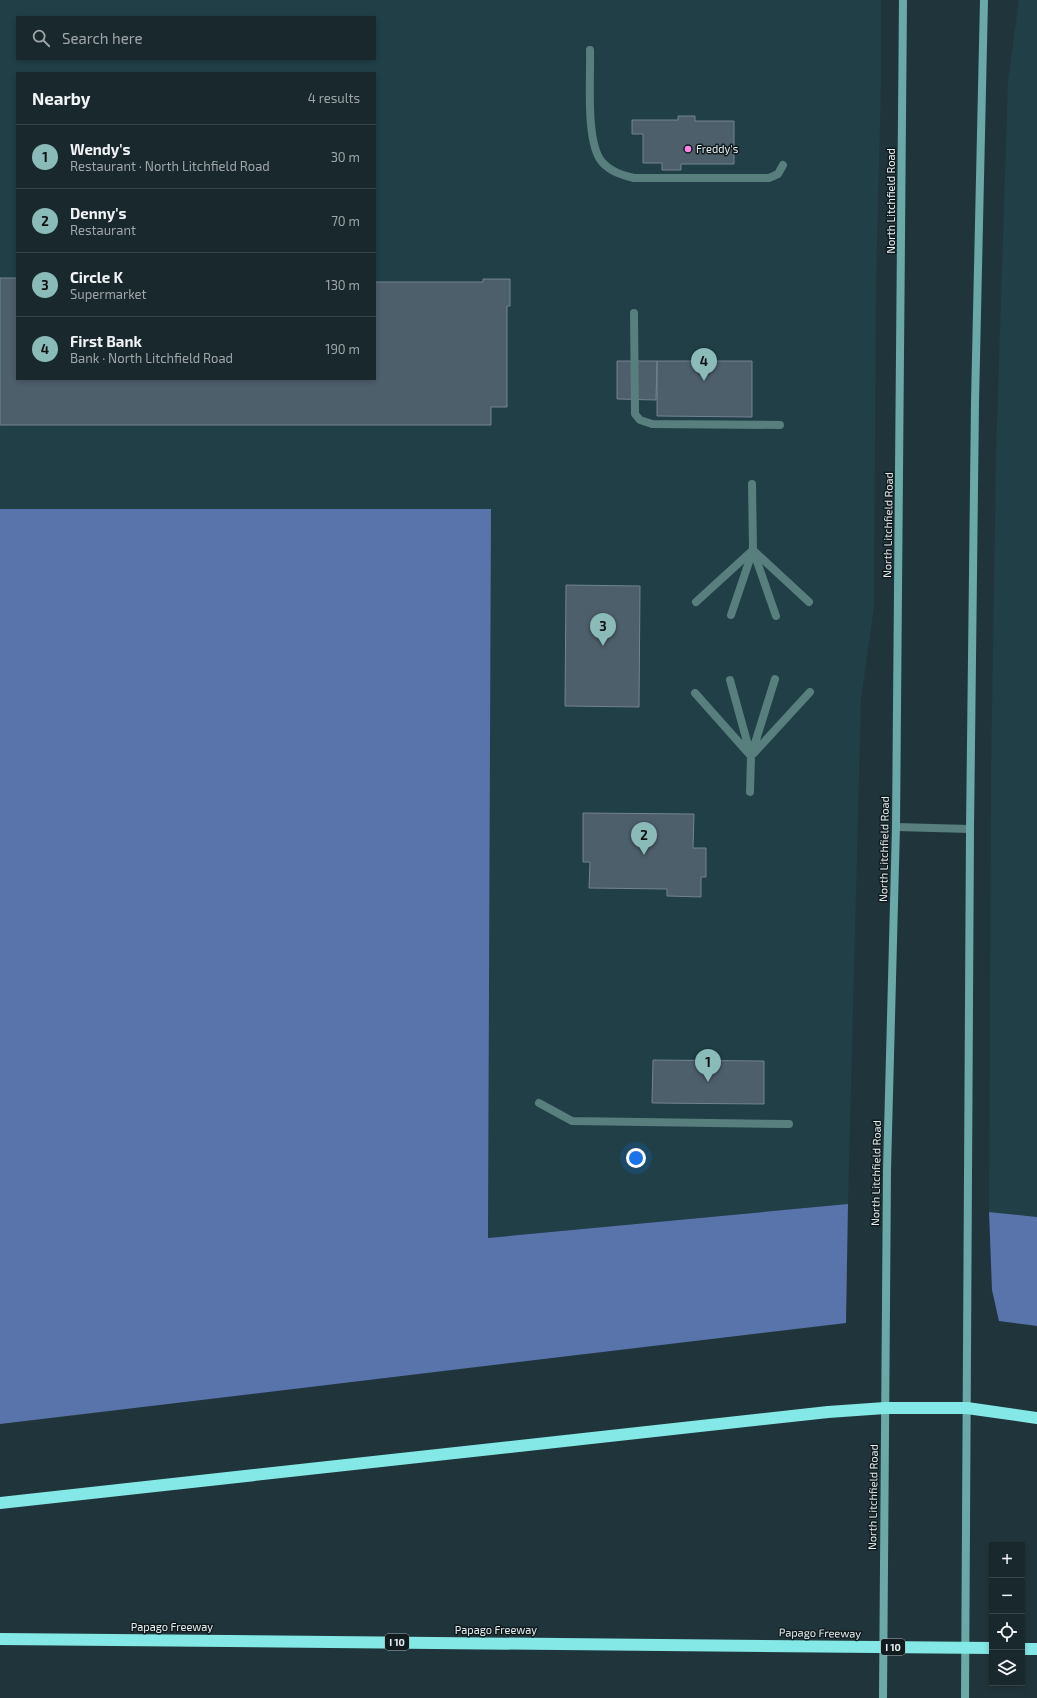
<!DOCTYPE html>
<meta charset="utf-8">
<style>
body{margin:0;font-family:"Exo 2",sans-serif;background:#213034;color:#f1f3f6}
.controls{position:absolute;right:12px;bottom:12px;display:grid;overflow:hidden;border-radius:0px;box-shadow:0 2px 6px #0003}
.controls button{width:36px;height:36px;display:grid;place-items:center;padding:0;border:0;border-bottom:1px solid #364448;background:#18282c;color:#f1f3f6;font:20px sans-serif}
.you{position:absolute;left:636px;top:1158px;width:14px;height:14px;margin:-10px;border:3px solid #fff;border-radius:50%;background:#1a73e8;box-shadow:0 0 0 6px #1a73e833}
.badge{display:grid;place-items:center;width:26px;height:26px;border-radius:50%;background:#8bbbb9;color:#111;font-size:13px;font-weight:700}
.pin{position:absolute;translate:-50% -33px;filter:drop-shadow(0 1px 2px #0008)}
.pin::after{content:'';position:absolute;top:21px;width:14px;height:12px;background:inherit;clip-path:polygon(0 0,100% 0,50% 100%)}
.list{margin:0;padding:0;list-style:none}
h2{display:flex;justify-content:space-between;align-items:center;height:52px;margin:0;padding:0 16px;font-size:17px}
h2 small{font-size:13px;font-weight:400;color:#9fa6a9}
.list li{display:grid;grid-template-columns:26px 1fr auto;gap:12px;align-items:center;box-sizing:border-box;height:64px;padding:0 16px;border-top:1px solid #364448}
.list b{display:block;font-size:15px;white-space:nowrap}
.list p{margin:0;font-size:13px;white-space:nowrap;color:#9fa6a9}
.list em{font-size:13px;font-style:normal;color:#9fa6a9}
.icon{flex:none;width:22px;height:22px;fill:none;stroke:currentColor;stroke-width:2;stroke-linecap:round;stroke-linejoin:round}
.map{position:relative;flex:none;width:1037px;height:1698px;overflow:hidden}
.search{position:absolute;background:#18282c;box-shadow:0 2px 6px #0003;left:16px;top:16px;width:360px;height:44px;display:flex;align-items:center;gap:10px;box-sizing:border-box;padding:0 14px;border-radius:0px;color:#9fa6a9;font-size:15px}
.panel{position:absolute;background:#18282c;box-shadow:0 2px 6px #0003;left:16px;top:72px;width:360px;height:308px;border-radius:0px}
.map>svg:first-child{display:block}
</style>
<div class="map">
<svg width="1037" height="1698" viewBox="0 0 1037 1698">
<rect width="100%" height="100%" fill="#20353b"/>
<path fill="#203f47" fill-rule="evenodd" d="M 0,0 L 881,0 L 881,83 L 876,285 L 874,607 L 861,699 L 848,1204 L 488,1238 L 491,509 L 0,509 ZM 17,17 L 375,17 L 375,59 L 17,59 ZM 17,73 L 375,73 L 375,379 L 17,379 Z
M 1019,0 L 1037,0 L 1037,1217 L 989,1212 L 991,775 L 996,454 L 1008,81 Z"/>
<path fill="#5973ab" d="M 0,509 L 491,509 L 488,1238 L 848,1204 L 846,1323 L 0,1424 Z
M 989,1212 L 1037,1217 L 1037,1326 L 999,1321 L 992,1290 Z"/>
<path fill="#4e5f6c" stroke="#728391" d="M 678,116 L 695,116 L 695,121 L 734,121 L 734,164 L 681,164 L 681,170 L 662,170 L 662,163 L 643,163 L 643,134 L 632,134 L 632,120 L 678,120 Z
M 0,278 L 17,278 L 17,379 L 375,379 L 375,282 L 483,282 L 483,279 L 510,279 L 510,306 L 507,306 L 507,407 L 491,407 L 491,425 L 0,425 Z
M 617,361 L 657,361 L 656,400 L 617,399 Z
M 657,361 L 752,361 L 752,417 L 657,416 Z
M 566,585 L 640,586 L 639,707 L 565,706 Z
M 583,813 L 694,814 L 693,848 L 706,848 L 706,877 L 701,877 L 701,897 L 667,896 L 667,889 L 589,888 L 590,862 L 583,862 Z
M 653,1060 L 764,1061 L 764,1104 L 652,1103 Z"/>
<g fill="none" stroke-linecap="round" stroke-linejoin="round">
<path stroke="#587e7d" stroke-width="8" d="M 590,50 C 591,76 585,142 602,162 C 611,172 622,175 634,178 L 769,178 L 778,174 L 783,165
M 634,313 L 635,414 L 640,420 L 652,424 L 780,425
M 755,552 L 809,602
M 696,602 L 753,550 L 776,616
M 731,615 L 753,550 L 752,484
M 730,680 L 751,756 L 750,792
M 695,693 L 751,756 L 775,679
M 754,753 L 810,692
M 896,827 L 970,829
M 539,1103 L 572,1121 L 789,1124"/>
<path stroke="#6ba9a8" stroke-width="8" d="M 883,1698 L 887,1170 L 896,827 L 903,0
M 965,1698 L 970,829 L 975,402 L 984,0"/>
<path stroke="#84e8e6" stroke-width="12" d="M 0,1503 L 828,1412 L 885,1408 L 967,1408 L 1037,1418
M 0,1639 L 992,1648
M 1022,1649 L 1037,1649"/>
</g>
<circle fill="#fc86e3" stroke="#121b1e" stroke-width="1.5" cx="688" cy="149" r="4"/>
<g text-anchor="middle" stroke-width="3" stroke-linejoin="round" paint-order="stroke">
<g fill="#121b1e" stroke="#a4afb3" stroke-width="1">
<rect x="385" y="1634" width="24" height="16" rx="3"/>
<rect x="881" y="1639" width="24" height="16" rx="3"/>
</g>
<g font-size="10" font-weight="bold" fill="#e3eff3">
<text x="397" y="1646">I 10</text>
<text x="893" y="1651">I 10</text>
</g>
<g font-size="11" fill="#e3eff3" stroke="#121b1e" text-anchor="start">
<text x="696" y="153">Freddy's</text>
</g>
<g font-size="11" fill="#e3eff3" stroke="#121b1e">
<text transform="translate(891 201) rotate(-90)" y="4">North Litchfield Road</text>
<text transform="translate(888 525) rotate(-89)" y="4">North Litchfield Road</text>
<text transform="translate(884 849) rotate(-89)" y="4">North Litchfield Road</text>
<text transform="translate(876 1173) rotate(-89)" y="4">North Litchfield Road</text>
<text transform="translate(873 1497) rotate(-89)" y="4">North Litchfield Road</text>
<text x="172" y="1631">Papago Freeway</text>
<text x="496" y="1634">Papago Freeway</text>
<text transform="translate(820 1633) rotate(1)" y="4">Papago Freeway</text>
</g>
</g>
</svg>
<div class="controls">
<button>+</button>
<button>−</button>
<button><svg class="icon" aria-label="locate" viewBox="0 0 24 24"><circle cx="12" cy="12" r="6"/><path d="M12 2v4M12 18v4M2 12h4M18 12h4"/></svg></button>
<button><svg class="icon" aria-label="layers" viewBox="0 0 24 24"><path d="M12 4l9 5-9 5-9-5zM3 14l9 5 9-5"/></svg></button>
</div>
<div class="you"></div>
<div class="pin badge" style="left:708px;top:1082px">1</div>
<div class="pin badge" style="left:644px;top:855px">2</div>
<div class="pin badge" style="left:603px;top:646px">3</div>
<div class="pin badge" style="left:704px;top:381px">4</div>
<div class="search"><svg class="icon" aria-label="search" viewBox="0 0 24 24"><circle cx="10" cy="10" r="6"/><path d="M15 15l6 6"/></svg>Search here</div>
<section class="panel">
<h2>Nearby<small>4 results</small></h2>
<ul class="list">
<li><span class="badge">1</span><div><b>Wendy's</b><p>Restaurant · North Litchfield Road</p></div><em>30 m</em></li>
<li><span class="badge">2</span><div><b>Denny's</b><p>Restaurant</p></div><em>70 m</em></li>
<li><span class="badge">3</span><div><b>Circle K</b><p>Supermarket</p></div><em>130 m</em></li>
<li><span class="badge">4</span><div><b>First Bank</b><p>Bank · North Litchfield Road</p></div><em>190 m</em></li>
</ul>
</section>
</div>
